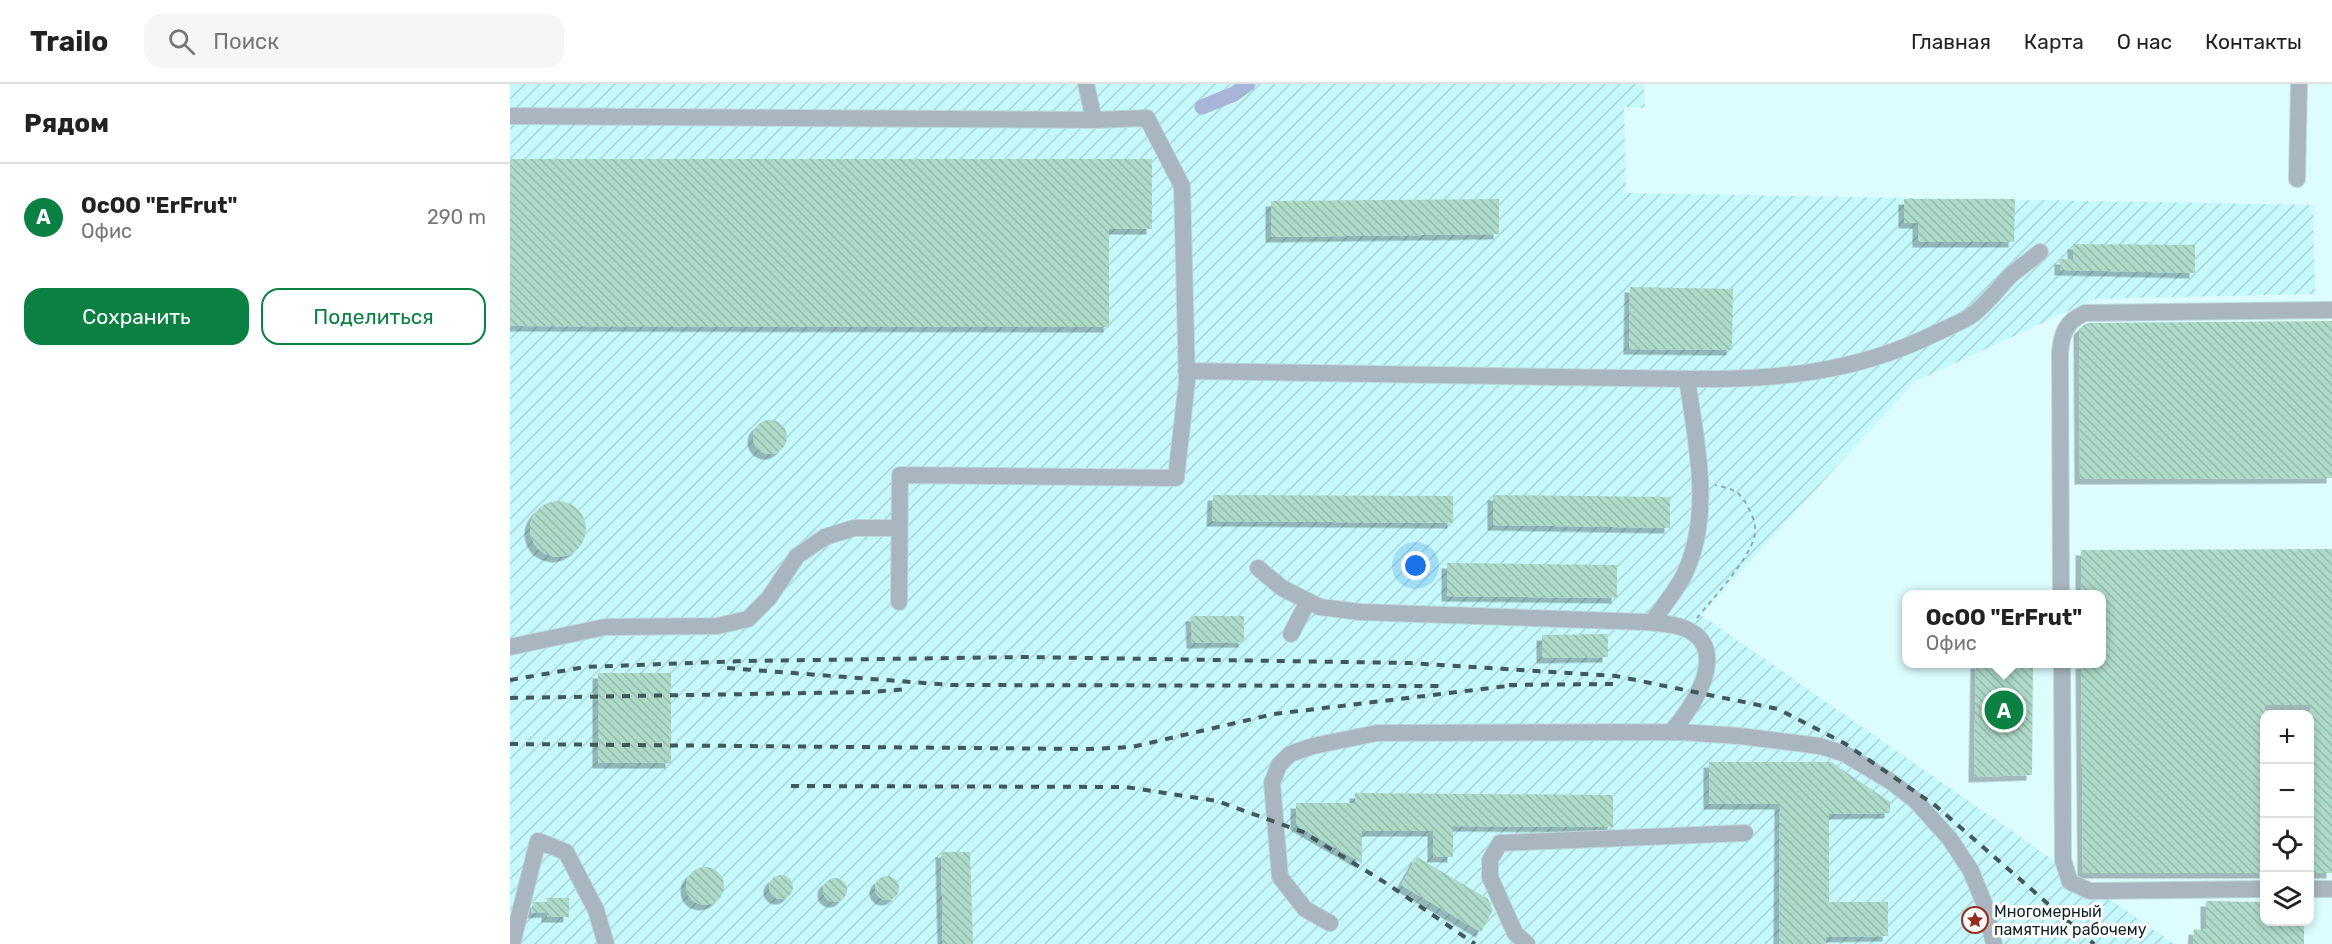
<!DOCTYPE html>
<html lang="ru">
<meta charset="utf-8">
<style>
body{margin:0;font-family:Rubik,sans-serif;background:#f6f6f6;color:#222}
.controls{position:absolute;right:18px;bottom:18px;display:grid;overflow:hidden;border-radius:12px;box-shadow:0 3px 9px #0003}
.controls button{width:54px;height:54px;display:grid;place-items:center;padding:0;border:0;border-bottom:2px solid #e0e0e0;background:#fff;color:#222;font:30px sans-serif}
.you{position:absolute;left:906px;top:482px;width:21px;height:21px;margin:-15px;border:4px solid #fff;border-radius:50%;background:#1a73e8;box-shadow:0 0 0 9px #1a73e833}
.badge{display:grid;place-items:center;width:39px;height:39px;border-radius:50%;background:#0b8043;color:#fff;font-size:20px;font-weight:700}
.pin{position:absolute;translate:-50% -50%;border:3px solid #fff;box-shadow:0 2px 6px #0006}
.popup{position:absolute;left:1392px;top:506px;width:204px;height:78px;box-sizing:border-box;display:grid;place-content:center;border-radius:12px;background:#fff;filter:drop-shadow(0 2px 4px #0005);font-size:20px;white-space:nowrap;color:#767676}
.popup b{font-size:22px;color:#222}
.popup::after{content:'';position:absolute;left:50%;top:100%;margin-left:-12px;border:12px solid transparent;border-top-color:#fff}
.list{margin:0;padding:0;list-style:none}
h2{display:flex;justify-content:space-between;align-items:center;height:78px;margin:0;padding:0 24px;font-size:26px}
h2 small{font-size:20px;font-weight:400;color:#767676}
.list li{display:grid;grid-template-columns:39px 1fr auto;gap:18px;align-items:center;box-sizing:border-box;height:108px;padding:0 24px;border-top:2px solid #e0e0e0}
.list b{display:block;font-size:22px;white-space:nowrap}
.list p{margin:0;font-size:20px;white-space:nowrap;color:#767676}
.list em{font-size:20px;font-style:normal;color:#767676}
.actions{display:flex;gap:12px;padding:18px 24px}
.actions a{flex:1;padding:14px 0;border:2px solid #0b8043;border-radius:18px;text-align:center;font-size:21px;color:#0b8043}
.actions .main{background:#0b8043;color:#fff}
.icon{flex:none;width:33px;height:33px;fill:none;stroke:currentColor;stroke-width:2;stroke-linecap:round;stroke-linejoin:round}
.map{position:relative;flex:none;width:1822px;height:860px;overflow:hidden}
header{display:flex;align-items:center;gap:36px;box-sizing:border-box;height:84px;padding:0 30px;background:#fff;border-bottom:2px solid #e0e0e0}
header strong{font-size:28px}
nav{display:flex;gap:33px;margin-inline-start:auto;font-size:21px}
.search{width:420px;height:54px;background:#f6f6f6;display:flex;align-items:center;gap:15px;box-sizing:border-box;padding:0 21px;border-radius:18px;color:#767676;font-size:22px}
main{display:flex}
aside{flex:1;background:#fff}
.map>svg:first-child{display:block}
</style>
<header>
<strong>Trailo</strong>
<div class="search"><svg class="icon" aria-label="search" viewBox="0 0 24 24"><circle cx="10" cy="10" r="6"/><path d="M15 15l6 6"/></svg>Поиск</div>
<nav><a>Главная</a><a>Карта</a><a>О нас</a><a>Контакты</a></nav>
</header>
<main>
<aside>
<h2>Рядом<small></small></h2>
<ul class="list">
<li><span class="badge">A</span><div><b>ОсОО &quot;ErFrut&quot;</b><p>Офис</p></div><em>290 m</em></li>
</ul>
<div class="actions"><a class="main">Сохранить</a><a>Поделиться</a></div>
</aside>
<div class="map">
<svg width="1822" height="860" viewBox="0 0 1822 860">
<defs>
<pattern id="industrial-furrows" width="10" height="10" patternUnits="userSpaceOnUse" patternTransform="scale(1.5)"><rect width="10" height="10" fill="#c6f9fc"/><path d="M-1 1l2-2M0 10L10 0M9 11l2-2" fill="none" stroke="#a9d5d8"/></pattern>
<pattern id="building-back-hatch" width="6" height="6" patternUnits="userSpaceOnUse" patternTransform="scale(1.5)"><rect width="6" height="6" fill="#aedac8"/><path d="M-1 5l2 2M0 0l6 6M5-1l2 2" fill="none" stroke="#95bbac"/></pattern>
<filter id="shadow"><feDropShadow dx="-5.5" dy="5.5" stdDeviation="0" flood-color="#0004"/></filter>
</defs>
<rect width="100%" height="100%" fill="#dcfcfe"/>
<path fill="url(#industrial-furrows)" d="M 0,0 L 1134,0 L 1135,24 L 1114,23 L 1116,109 L 1803,121 L 1805,210 L 1584,215 L 1404,298 L 1191,531 L 1664,860 L 0,860 Z"/>
<g fill="none" stroke-linecap="round" stroke-linejoin="round">
<path stroke="#a9b5d8" stroke-width="15" d="M 692,23 L 724,10 L 738,0"/>
</g>
<path fill="url(#building-back-hatch)" filter="url(#shadow)" d="M 0,75 L 642,75 L 642,145 L 599,145 L 599,243 L 0,242 Z
M 989,115 L 989,150 L 761,153 L 761,117 Z
M 1394,115 L 1505,115 L 1504,158 L 1408,158 L 1408,139 L 1394,139 Z
M 1563,160 L 1685,161 L 1685,189 L 1550,186 L 1550,175 L 1563,175 Z
M 1120,203 L 1223,205 L 1222,266 L 1119,265 Z
M 1822,237 L 1822,394 L 1570,395 L 1569,245 L 1574,241 L 1578,239 Z
M243 353a17 17 0 1 1 34 0a17 17 0 1 1-34 0Z
M 703,411 L 943,412 L 943,439 L 702,437 Z
M 983,411 L 1160,413 L 1160,444 L 983,441 Z
M20 445a28 28 0 1 1 56 0a28 28 0 1 1-56 0Z
M 1822,465 L 1822,789 L 1800,789 L 1800,621 L 1755,621 L 1755,789 L 1573,789 L 1571,579 L 1592,579 L 1592,510 L 1571,510 L 1571,466 Z
M 937,479 L 1107,481 L 1107,514 L 937,512 Z
M 681,532 L 734,532 L 734,558 L 682,559 Z
M 1098,550 L 1098,573 L 1032,574 L 1032,551 Z
M 1466,579 L 1523,579 L 1522,691 L 1464,693 Z
M 88,589 L 161,589 L 161,679 L 88,679 Z
M 1199,678 L 1321,678 L 1380,718 L 1380,729 L 1319,730 L 1319,818 L 1378,818 L 1378,852 L 1316,853 L 1316,860 L 1269,860 L 1270,720 L 1199,720 Z
M 845,709 L 1103,711 L 1103,743 L 943,742 L 943,773 L 923,773 L 923,747 L 852,747 L 852,779 L 786,741 L 786,719 L 845,719 Z
M 431,768 L 460,768 L 463,860 L 433,860 Z
M 907,773 L 978,815 L 983,826 L 971,848 L 891,801 Z
M176 802a19 19 0 1 1 38 0a19 19 0 1 1-38 0Z
M259 803a12 12 0 1 1 24 0a12 12 0 1 1-24 0Z
M365 804a12 12 0 1 1 24 0a12 12 0 1 1-24 0Z
M313 806a12 12 0 1 1 24 0a12 12 0 1 1-24 0Z
M 36,814 L 59,814 L 59,833 L 37,833 L 37,828 L 21,829 L 23,818 L 37,818 Z
M 1696,817 L 1755,818 L 1755,837 L 1794,837 L 1794,860 L 1683,860 L 1684,845 L 1696,846 Z"/>
<g fill="none" stroke-linecap="round" stroke-linejoin="round">
<defs>
<path id="minor" d="M 576,0 L 584,36
M 0,32 L 584,36 L 637,34 L 672,102 L 677,297 L 666,394 L 390,391 L 389,518
M 1787,95 L 1789,0
M 676,287 L 1177,295
M 748,484 L 772,504 L 810,523 L 850,528 L 1134,538 C 1148,539 1163,539 1176,545 C 1222,565 1182,625 1161,648
M 1551,510 L 1550,268 C 1552,249 1556,237 1575,229 L 1822,226
M 1142,538 C 1153,522 1167,506 1175,489 C 1203,429 1186,357 1177,295 C 1265,296 1346,289 1426,249 C 1437,244 1449,239 1459,233 C 1476,222 1487,205 1501,191 C 1510,183 1521,176 1530,168
M 781,550 L 798,517
M 0,563 L 95,543 L 207,542 L 238,535 L 259,514 L 287,472 L 315,453 L 344,444 L 389,444
M 1552,580 L 1553,776 L 1560,798 L 1580,807 L 1754,805
M 1800,805 L 1822,805
M 820,839 L 795,825 L 770,793 L 762,699 L 769,681 L 780,670 L 803,662 L 867,649 L 1170,648 L 1230,652 L 1310,662 L 1335,670 L 1380,697 L 1405,716 L 1440,755 L 1461,787 L 1474,819 L 1484,860
M 2,860 L 28,757 L 56,768 L 86,826 L 96,860
M 1017,860 L 1005,849 L 980,793 L 980,776 L 990,759 L 1235,749"/>
</defs>
<use href="#minor" stroke="#bcd9db" stroke-width="18"/>
<path stroke="#91abad" stroke-width="2" stroke-dasharray="4.5 4.5" stroke-linecap="butt" d="M 1187,534 C 1203,514 1237,478 1244,454 C 1247,445 1244,435 1240,427 C 1230,407 1226,406 1205,401"/>
<use href="#minor" stroke="#a9b6bf" stroke-width="16"/>
<path stroke="#445759" stroke-width="4" stroke-dasharray="8 8" stroke-linecap="butt" d="M 217,584 L 441,601 L 930,602
M 0,596 L 75,583 L 233,577 L 513,573 L 900,579 L 1106,592 L 1268,625 L 1334,659 L 1426,722 L 1584,860
M 999,601 L 1104,600
M 0,614 L 360,608 L 399,605
M 0,660 L 579,665 L 622,663 L 764,630 L 1006,601
M 281,702 L 616,703 L 707,717 L 793,748 L 879,801 L 965,860"/>
</g>
<defs>
<symbol id="sight-ring" viewBox="-11 -11 22 22"><circle r="9.5" fill="#fff" stroke="#962c1b" stroke-width="1.5"/><path d="M0-6L1.8-2.2L6-1.7L2.9 1.2L3.7 5.4L0 3.3L-3.7 5.4L-2.9 1.2L-6-1.7L-1.8-2.2Z" fill="#962c1b"/></symbol>
</defs>
<g fill-rule="evenodd">
<use href="#sight-ring" x="1450" y="821" width="30" height="30"/>
</g>
<g text-anchor="middle" stroke-width="6" stroke-linejoin="round" paint-order="stroke">
<g font-size="16" fill="#122123" stroke="#fff" text-anchor="start">
<text x="1484" y="833">Многомерный<tspan x="1484" dy="18">памятник рабочему</tspan></text>
</g>
</g>
</svg>
<div class="controls">
<button>+</button>
<button>−</button>
<button><svg class="icon" aria-label="locate" viewBox="0 0 24 24"><circle cx="12" cy="12" r="6"/><path d="M12 2v4M12 18v4M2 12h4M18 12h4"/></svg></button>
<button><svg class="icon" aria-label="layers" viewBox="0 0 24 24"><path d="M12 4l9 5-9 5-9-5zM3 14l9 5 9-5"/></svg></button>
</div>
<div class="you"></div>
<div class="pin badge" style="left:1494px;top:626px">A</div>
<div class="popup"><b>ОсОО &quot;ErFrut&quot;</b>Офис</div>
</div>
</main>
